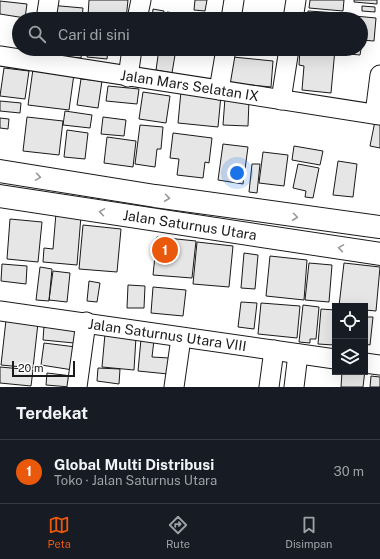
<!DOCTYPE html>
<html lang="id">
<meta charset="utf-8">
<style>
body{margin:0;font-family:"Public Sans",sans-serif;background:#242831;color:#f1f3f6}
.controls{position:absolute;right:12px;bottom:12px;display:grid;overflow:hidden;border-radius:0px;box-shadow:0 4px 16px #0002}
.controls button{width:36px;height:36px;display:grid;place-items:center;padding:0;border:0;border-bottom:1px solid #363941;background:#171b24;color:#f1f3f6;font:20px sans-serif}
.scale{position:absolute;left:12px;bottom:10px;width:63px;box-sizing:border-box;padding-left:4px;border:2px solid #1a1a1a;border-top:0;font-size:11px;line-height:14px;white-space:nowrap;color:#1a1a1a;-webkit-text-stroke:3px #fff;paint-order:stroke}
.you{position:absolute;left:237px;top:173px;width:14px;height:14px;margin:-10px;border:3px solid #fff;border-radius:50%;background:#1a73e8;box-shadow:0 0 0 6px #1a73e833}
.badge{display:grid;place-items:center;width:26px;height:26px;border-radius:50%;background:#ea580c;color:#fff;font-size:13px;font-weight:700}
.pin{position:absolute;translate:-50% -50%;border:2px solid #fff;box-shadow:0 1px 4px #0006}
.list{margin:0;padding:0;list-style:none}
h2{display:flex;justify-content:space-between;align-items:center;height:52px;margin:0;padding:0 16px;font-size:17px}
h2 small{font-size:13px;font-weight:400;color:#9ea1a6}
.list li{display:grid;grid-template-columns:26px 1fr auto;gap:12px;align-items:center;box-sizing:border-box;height:64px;padding:0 16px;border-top:1px solid #363941}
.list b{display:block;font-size:15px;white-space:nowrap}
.list p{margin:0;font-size:13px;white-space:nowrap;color:#9ea1a6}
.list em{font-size:13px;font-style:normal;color:#9ea1a6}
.icon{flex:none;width:22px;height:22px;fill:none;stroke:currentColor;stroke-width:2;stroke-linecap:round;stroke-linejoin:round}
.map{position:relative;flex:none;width:380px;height:387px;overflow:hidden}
.search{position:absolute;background:#171b24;box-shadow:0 4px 16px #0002;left:12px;right:12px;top:12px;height:44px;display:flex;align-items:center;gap:10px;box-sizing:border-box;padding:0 14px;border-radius:22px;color:#9ea1a6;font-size:15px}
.sheet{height:116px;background:#171b24}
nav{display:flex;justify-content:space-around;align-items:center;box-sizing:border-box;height:56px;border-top:1px solid #363941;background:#171b24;font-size:11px;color:#9ea1a6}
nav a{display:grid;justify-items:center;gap:2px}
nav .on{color:#ea580c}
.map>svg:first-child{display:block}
</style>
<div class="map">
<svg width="380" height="387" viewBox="0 0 380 387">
<rect width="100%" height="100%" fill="#fff"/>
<path fill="#e6e6e6" stroke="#1a1a1a" d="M 89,0 L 128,0 L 126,19 L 88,16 Z
M 195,0 L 207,0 L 205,11 L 194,10 Z
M 310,0 L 344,0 L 343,11 L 309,8 Z
M 354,0 L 377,0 L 377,4 L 354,2 Z
M 0,1 L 27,4 L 25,18 L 0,14 Z
M 49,5 L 83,8 L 82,19 L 48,19 Z
M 362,6 L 375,7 L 375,12 L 362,11 Z
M 153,9 L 164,11 L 163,19 L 152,19 Z
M 308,11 L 338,13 L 337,19 L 307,19 Z
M 167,12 L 200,17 L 200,19 L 166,19 Z
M 344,15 L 376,18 L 374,41 L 361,40 L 361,19 L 344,19 Z
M 59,49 L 82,49 L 81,58 L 58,56 Z
M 88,49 L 108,49 L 107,59 L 87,57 Z
M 159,49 L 176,49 L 172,73 L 156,70 Z
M 300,49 L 335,49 L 331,93 L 302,90 L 304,66 L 299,65 Z
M 338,49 L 361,49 L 360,55 L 337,53 Z
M 233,57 L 273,61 L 271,87 L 230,83 Z
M 4,68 L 29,71 L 25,99 L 0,96 Z
M 33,69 L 74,74 L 69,110 L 28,105 Z
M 81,79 L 102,81 L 98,108 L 77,105 Z
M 108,86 L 139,89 L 137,104 L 106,101 Z
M 181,91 L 221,95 L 218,127 L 178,123 Z
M 143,92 L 170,96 L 166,123 L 139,119 Z
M 225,98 L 249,100 L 248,126 L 223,125 Z
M 0,101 L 21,103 L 20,113 L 0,111 Z
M 65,111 L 92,115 L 90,128 L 63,125 Z
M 27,117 L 63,121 L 59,155 L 23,151 Z
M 103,117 L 126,120 L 124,136 L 101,134 Z
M 0,118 L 9,119 L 8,129 L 0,128 Z
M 375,121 L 380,122 L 380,148 L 370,146 Z
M 140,125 L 163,127 L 161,149 L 157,149 L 155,167 L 135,164 Z
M 67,130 L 88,133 L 85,159 L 64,157 Z
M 173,133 L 212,138 L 209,163 L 205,162 L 203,178 L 177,175 L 179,159 L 170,158 Z
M 107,137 L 136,141 L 133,167 L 104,163 Z
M 223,144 L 248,147 L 243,184 L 218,180 Z
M 294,146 L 323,151 L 320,165 L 292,160 Z
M 263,152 L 288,155 L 284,186 L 259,183 Z
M 338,161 L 357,164 L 353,197 L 333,195 Z
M 252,164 L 260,164 L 257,193 L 249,192 Z
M 298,164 L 319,168 L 313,198 L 305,197 L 306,191 L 293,188 Z
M 56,213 L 81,216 L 77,265 L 43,262 L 44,248 L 53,249 Z
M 10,219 L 42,222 L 38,262 L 7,259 Z
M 83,225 L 121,229 L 117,272 L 79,269 Z
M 157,237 L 196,241 L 192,278 L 153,275 Z
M 197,242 L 233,246 L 229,287 L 193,284 Z
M 244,253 L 258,255 L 255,289 L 241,288 Z
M 270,256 L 307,260 L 304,300 L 266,296 Z
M 309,263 L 332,265 L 329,302 L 305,300 Z
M 344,263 L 380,267 L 376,311 L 365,310 L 365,306 L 339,306 Z
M 2,264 L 27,266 L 26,284 L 1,281 Z
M 40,267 L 52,269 L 49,301 L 36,300 Z
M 53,271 L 70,273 L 67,302 L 49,300 Z
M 89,281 L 100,283 L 97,302 L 87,301 Z
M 128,285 L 145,286 L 144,308 L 127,308 Z
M 153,287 L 186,290 L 183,316 L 151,313 Z
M 241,302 L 257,303 L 254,329 L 238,327 Z
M 261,303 L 300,306 L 297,338 L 258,334 Z
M 303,305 L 319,307 L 316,339 L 310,339 L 310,343 L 299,342 Z
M 321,309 L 335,310 L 334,345 L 318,344 Z
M 365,317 L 373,317 L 370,345 L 365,344 Z
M 6,320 L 38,323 L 33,368 L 1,365 Z
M 44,326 L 76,328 L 74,343 L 43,340 Z
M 105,334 L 136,337 L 134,370 L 102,367 Z
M 141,339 L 154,340 L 152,357 L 169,358 L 168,374 L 138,371 Z
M 44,343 L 76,347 L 73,370 L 41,365 Z
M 0,367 L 33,370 L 31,386 L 0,383 Z
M 98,368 L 120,369 L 119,384 L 97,381 Z
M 365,370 L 363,387 L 341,387 L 342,372 L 365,372 Z
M 47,373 L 72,376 L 70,387 L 46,385 Z
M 371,376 L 380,377 L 380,387 L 370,387 Z"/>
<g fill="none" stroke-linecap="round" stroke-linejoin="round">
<defs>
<g id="street">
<path d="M 46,19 L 49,0"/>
<path d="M 137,19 L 141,0"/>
<path d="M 231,19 L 234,0"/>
<path d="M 293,19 L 296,0"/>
<path id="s1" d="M 0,56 L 380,115"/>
<path d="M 128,77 L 132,49"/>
<path d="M 219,90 L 226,49"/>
<path d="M 281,100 L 289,49"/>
<path d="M 375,114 L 380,75"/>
<path id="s2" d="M 0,311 L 335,359"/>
<path d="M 365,363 L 380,365"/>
<path d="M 77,387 L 86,322"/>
<path d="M 174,387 L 181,338"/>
<path d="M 269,387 L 274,350"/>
<path d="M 294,387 L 298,354"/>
</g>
<g id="secondary">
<path d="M 0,171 L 155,196 L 380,227"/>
<path id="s3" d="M 0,196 L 380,254"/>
</g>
</defs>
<use href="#street" stroke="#1a1a1a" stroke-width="21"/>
<use href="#secondary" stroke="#1a1a1a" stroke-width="24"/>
<use href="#street" stroke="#fff" stroke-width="19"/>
<use href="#secondary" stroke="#fff" stroke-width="22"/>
</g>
<defs><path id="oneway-chevron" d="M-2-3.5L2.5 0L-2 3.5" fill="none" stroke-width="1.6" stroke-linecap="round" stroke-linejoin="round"/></defs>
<g stroke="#989898">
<use href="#oneway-chevron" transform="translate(38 177) rotate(9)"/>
<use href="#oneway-chevron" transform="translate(167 198) rotate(8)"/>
<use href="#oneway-chevron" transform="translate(102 212) rotate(-171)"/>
<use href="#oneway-chevron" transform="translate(295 217) rotate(7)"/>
<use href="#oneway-chevron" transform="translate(341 248) rotate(-171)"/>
</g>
<g text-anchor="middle" stroke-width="3" stroke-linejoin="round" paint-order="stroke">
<g font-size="14" fill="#1a1a1a" stroke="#fff">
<text dy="5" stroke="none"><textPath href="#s1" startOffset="192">Jalan Mars Selatan IX</textPath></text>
<text dy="5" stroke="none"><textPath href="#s3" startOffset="192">Jalan Saturnus Utara</textPath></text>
<text dy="5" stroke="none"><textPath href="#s2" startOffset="169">Jalan Saturnus Utara VIII</textPath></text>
</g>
</g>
</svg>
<div class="controls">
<button><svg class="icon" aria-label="locate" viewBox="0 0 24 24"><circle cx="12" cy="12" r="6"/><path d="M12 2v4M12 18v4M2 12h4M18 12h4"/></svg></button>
<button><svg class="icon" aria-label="layers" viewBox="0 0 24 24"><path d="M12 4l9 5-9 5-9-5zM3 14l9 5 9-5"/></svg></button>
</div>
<div class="scale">20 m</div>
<div class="you"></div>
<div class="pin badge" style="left:165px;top:250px">1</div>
<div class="search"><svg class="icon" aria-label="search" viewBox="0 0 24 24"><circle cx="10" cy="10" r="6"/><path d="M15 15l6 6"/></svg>Cari di sini</div>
</div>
<section class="sheet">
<h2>Terdekat<small></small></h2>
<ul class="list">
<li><span class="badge">1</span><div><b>Global Multi Distribusi</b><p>Toko · Jalan Saturnus Utara</p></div><em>30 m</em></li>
</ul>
</section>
<nav>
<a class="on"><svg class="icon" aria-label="map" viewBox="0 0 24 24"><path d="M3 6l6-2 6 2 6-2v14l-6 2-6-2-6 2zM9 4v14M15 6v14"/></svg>Peta</a>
<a><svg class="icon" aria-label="directions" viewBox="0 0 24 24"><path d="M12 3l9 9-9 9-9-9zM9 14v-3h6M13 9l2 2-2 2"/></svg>Rute</a>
<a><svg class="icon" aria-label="saved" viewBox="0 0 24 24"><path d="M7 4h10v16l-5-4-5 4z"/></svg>Disimpan</a>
</nav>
